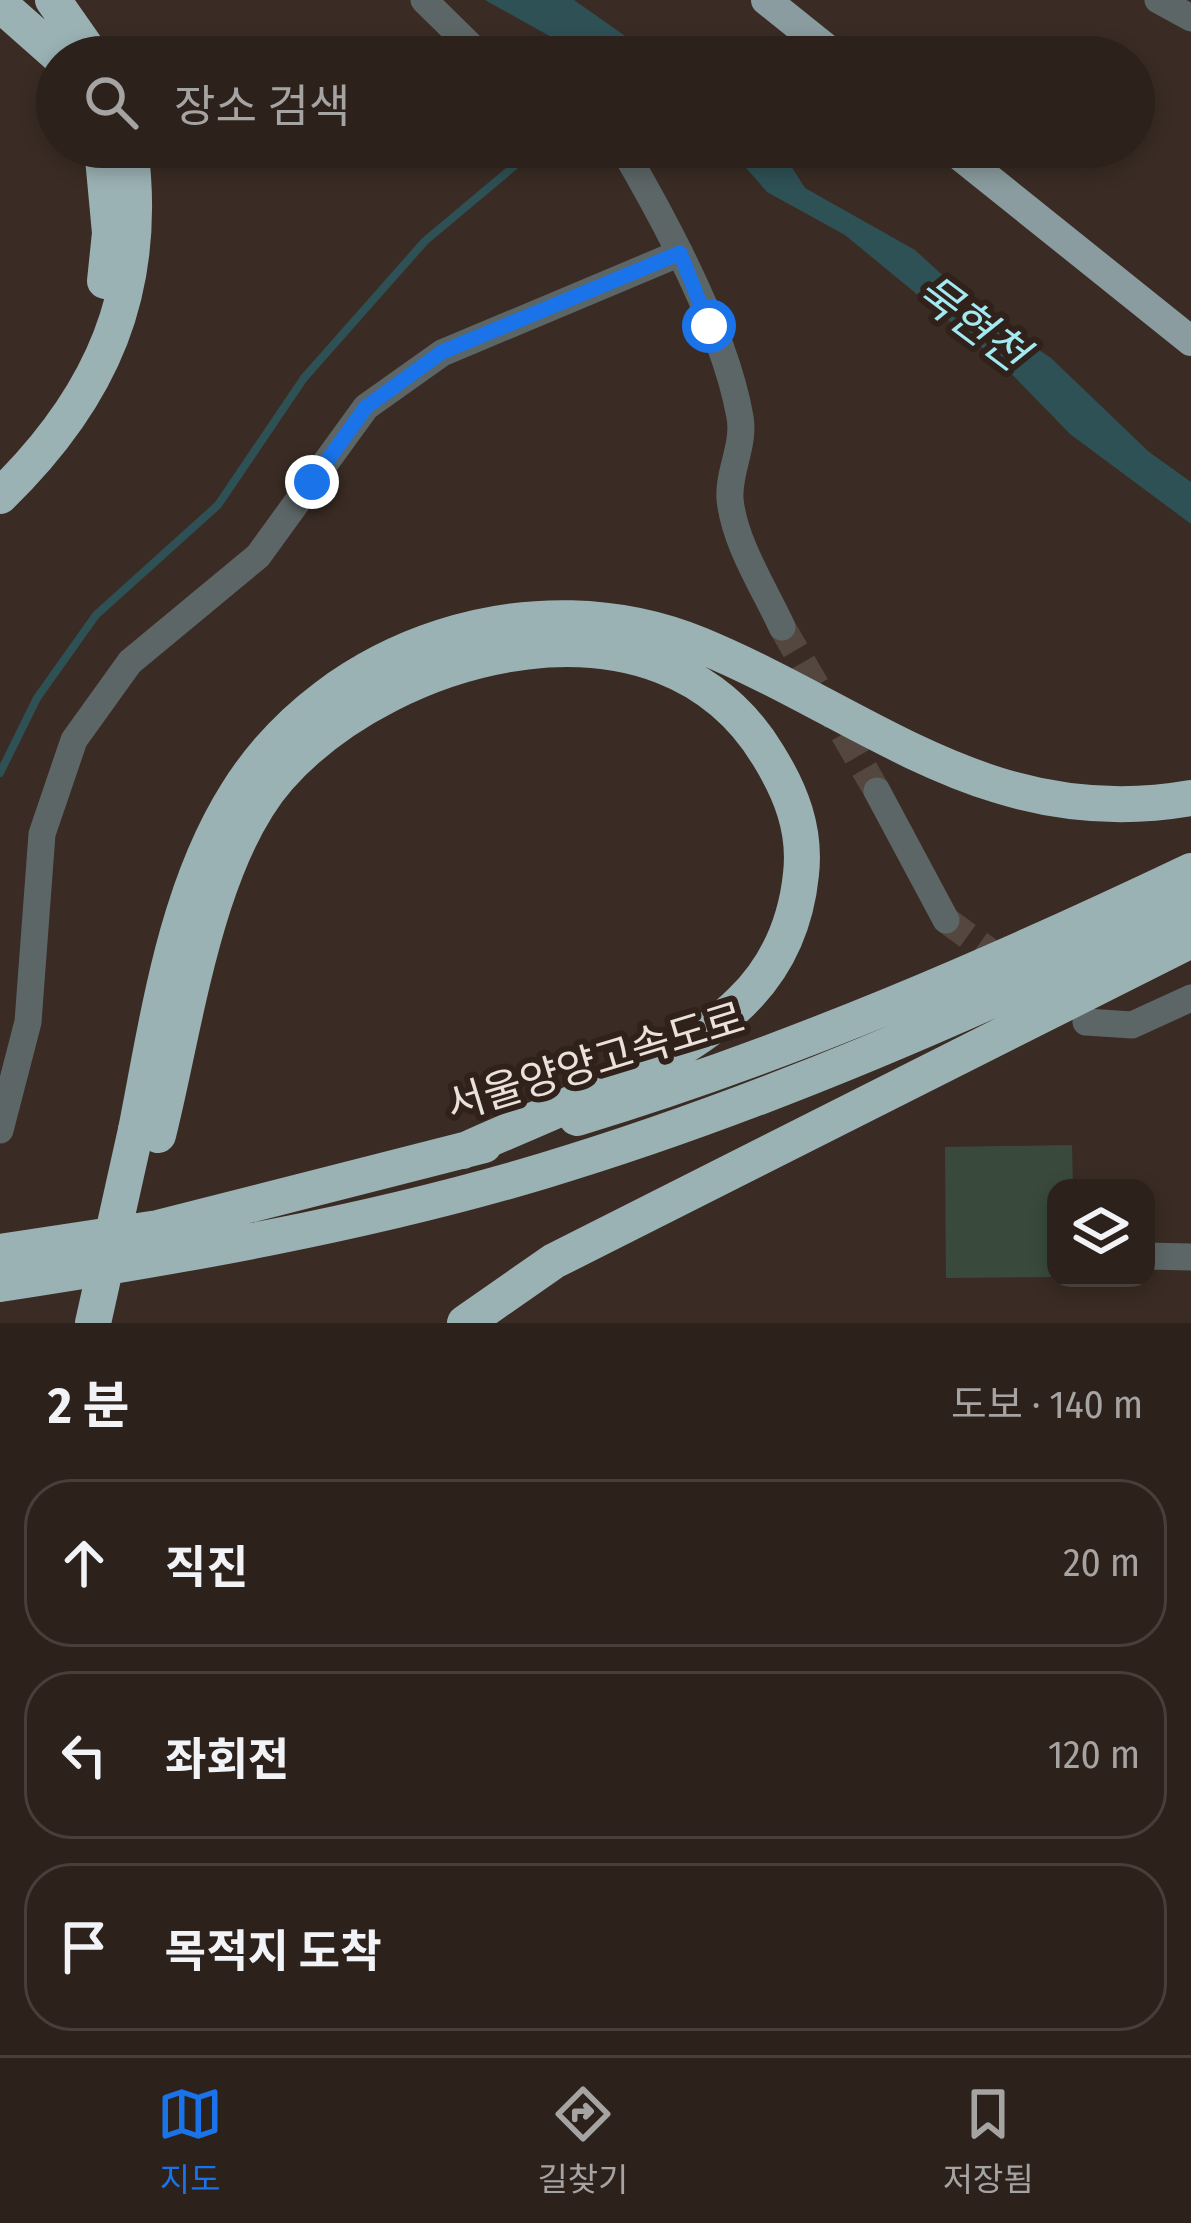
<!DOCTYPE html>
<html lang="ko">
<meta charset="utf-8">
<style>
body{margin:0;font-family:"Fira Sans Condensed","Noto Sans KR",sans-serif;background:#382e28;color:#f1f3f6}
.controls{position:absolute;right:36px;bottom:36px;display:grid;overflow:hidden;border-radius:24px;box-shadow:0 6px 18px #0003}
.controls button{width:108px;height:108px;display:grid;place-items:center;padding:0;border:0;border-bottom:3px solid #483e3a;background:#2c211b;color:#f1f3f6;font:60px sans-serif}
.stop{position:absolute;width:36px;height:36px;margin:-27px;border:9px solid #1a73e8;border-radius:50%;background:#fff}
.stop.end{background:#1a73e8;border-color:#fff;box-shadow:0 3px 12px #0008}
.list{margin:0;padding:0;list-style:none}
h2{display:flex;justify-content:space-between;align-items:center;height:156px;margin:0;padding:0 48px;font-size:51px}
h2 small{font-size:39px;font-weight:400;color:#a6a3a3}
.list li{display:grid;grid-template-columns:78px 1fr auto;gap:36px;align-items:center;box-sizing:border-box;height:168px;margin:0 24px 24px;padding:0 24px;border:3px solid #483e3a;border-radius:48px}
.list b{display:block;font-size:45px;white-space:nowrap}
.list em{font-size:39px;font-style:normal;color:#a6a3a3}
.icon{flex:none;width:66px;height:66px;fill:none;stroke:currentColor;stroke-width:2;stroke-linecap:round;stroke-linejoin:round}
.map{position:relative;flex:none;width:1191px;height:1323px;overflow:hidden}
.search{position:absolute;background:#2c211b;box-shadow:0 6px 18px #0003;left:36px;right:36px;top:36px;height:132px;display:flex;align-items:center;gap:30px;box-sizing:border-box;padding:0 42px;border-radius:66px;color:#a6a3a3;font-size:45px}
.sheet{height:732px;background:#2c211b}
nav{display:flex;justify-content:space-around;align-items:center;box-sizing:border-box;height:168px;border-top:3px solid #483e3a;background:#2c211b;font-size:33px;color:#a6a3a3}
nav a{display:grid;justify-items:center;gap:6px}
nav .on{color:#1a73e8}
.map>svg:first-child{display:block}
</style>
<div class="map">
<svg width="1191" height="1323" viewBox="0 0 1191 1323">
<rect width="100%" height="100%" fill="#3a2c24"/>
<path fill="#394a3c" d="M 1072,1145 L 1073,1188 L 1056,1188 L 1056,1277 L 946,1278 L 945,1147 Z"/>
<path fill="#2e5156" d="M 485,0 L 574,0 L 655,57 L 587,57 Z
M 728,147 L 779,147 L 805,188 L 915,250 L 986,315 L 1051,358 L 1149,452 L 1191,482 L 1191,524 L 1070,434 L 1003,365 L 845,235 L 767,192 Z"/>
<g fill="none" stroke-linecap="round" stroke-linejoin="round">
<path stroke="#2e5156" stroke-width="8" d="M 0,773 L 37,698 L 96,615 L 218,505 L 304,378 L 425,241 L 537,147"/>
<path stroke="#54473f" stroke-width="27" stroke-dasharray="27 14" stroke-linecap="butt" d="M 782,627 L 877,791
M 946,920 L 1011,967"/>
<path stroke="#5d6667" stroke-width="27" d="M 424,0 L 482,57
M 1158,0 L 1191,18
M 622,147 C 666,222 725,331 740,417 C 745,445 728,472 730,499 C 734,542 764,588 782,627
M 877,791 L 946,920
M 1086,1022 L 1132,1025 L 1191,998
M 0,1130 L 28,1022 L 42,834 L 74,740 L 130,662 L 258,556 L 366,407 L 442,353 L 680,253
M 1146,1256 L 1191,1257"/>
<path stroke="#8a9c9f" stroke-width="30" d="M 766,0 L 837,57
M 949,147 L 1191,341"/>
<path stroke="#9bb2b4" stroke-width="36" d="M 53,0 L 93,57
M 0,4 L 60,57
M 102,147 L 110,233 L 105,281
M 0,496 C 102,397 149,290 130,147
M 577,1118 C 789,1054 991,966 1191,871
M 136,1130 C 158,1019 175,891 237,793 C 331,643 535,577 700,645 C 869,715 991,833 1191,798
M 158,1135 C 185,1029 205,861 279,777 C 394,648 661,579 768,755 C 791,792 806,830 801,874 C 796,924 777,967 741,1002 C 674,1069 549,1111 463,1151
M 0,1252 L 158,1228 L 484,1145
M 0,1284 C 182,1256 366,1224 543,1171 C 766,1104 982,1008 1191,908
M 465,1323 L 554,1261 L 1191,940"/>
<path stroke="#9bb2b4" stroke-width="36" d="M 93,1323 L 136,1130"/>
</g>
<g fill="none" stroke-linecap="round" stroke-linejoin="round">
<path stroke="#1a73e8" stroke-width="15" d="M 312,482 L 366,407 L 442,352 L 680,253 L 709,326"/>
</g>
<g text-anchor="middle" stroke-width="12" stroke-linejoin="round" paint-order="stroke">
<g font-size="42" fill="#eae1db" stroke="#30221a">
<text transform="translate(595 1061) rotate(-17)" y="15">서울양양고속도로</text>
</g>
<g font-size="45" font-style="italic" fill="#a2e9f2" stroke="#30221a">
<text transform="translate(972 322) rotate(37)" y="16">묵현천</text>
</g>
</g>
</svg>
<div class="controls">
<button><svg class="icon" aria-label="layers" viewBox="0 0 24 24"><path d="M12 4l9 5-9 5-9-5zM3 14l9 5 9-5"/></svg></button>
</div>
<div class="stop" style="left:709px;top:326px"></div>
<div class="stop end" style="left:312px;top:482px"></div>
<div class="search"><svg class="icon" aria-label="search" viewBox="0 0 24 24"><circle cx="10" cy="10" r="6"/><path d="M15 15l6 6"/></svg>장소 검색</div>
</div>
<section class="sheet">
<h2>2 분<small>도보 · 140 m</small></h2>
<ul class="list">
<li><svg class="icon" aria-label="ahead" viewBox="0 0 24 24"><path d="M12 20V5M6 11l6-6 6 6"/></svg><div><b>직진</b></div><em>20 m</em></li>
<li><svg class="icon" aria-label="left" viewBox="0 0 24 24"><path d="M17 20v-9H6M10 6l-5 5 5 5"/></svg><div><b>좌회전</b></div><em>120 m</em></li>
<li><svg class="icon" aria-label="arrive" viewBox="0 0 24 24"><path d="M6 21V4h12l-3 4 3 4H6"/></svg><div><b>목적지 도착</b></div></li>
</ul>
</section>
<nav>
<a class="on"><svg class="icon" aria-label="map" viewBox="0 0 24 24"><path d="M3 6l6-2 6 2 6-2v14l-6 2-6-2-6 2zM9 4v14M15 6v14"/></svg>지도</a>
<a><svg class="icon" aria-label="directions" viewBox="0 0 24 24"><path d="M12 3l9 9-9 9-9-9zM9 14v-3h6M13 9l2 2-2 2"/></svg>길찾기</a>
<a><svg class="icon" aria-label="saved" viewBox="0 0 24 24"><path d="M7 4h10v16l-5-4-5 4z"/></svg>저장됨</a>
</nav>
